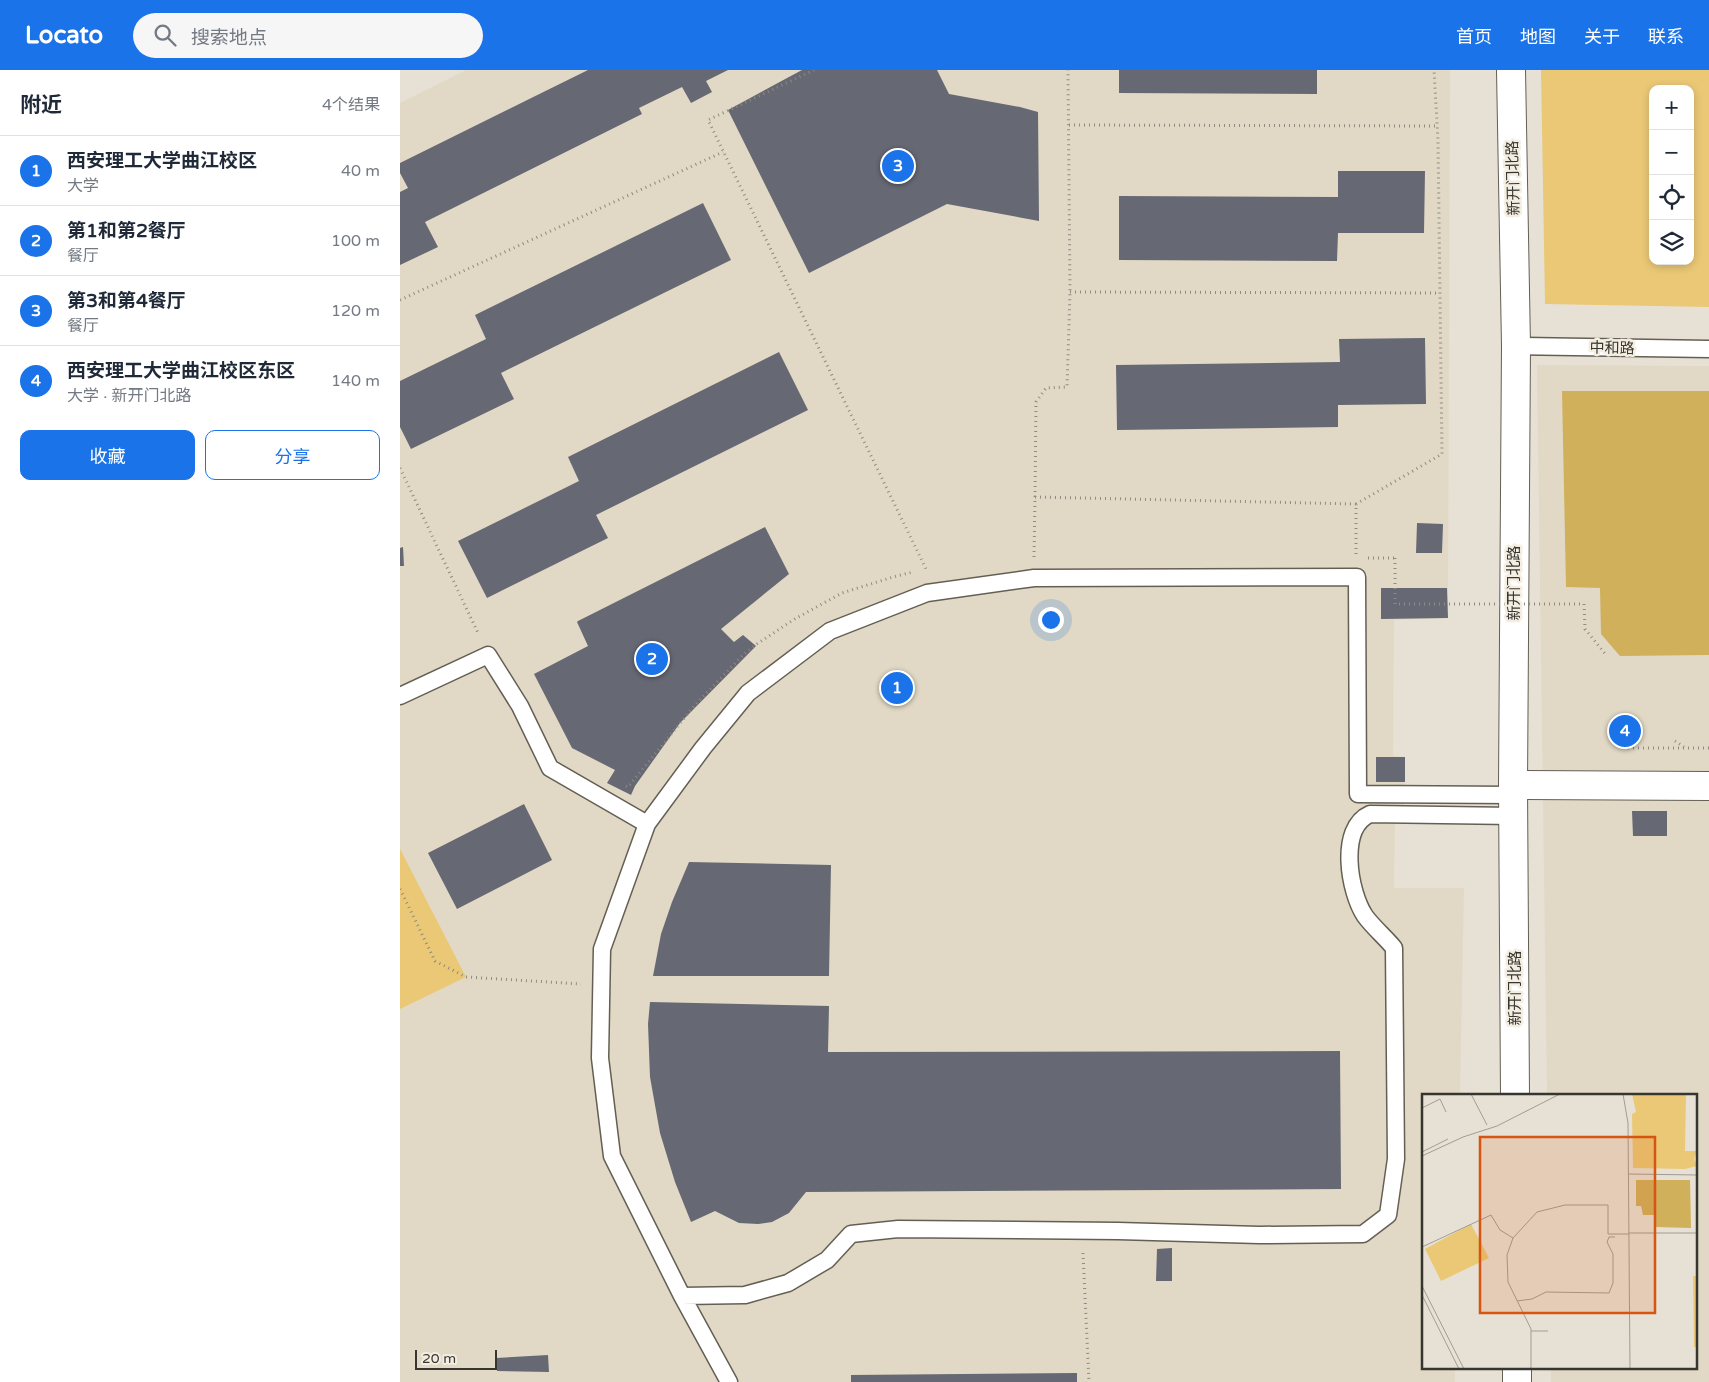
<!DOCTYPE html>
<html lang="zh">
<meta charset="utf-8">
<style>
body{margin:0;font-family:"Varela Round","Noto Sans SC",sans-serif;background:#f6f6f7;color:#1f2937}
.controls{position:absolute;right:15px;top:15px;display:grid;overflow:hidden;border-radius:10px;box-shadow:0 2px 8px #0003}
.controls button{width:45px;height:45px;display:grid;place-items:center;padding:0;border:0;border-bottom:1px solid #e0e1e3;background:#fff;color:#1f2937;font:25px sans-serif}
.scale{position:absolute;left:15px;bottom:12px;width:82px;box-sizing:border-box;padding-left:5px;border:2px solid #373530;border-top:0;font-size:14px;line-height:18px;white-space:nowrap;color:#373530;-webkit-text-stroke:4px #f4eee2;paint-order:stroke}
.you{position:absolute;left:650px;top:549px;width:18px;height:18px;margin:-12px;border:4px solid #fff;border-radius:50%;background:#1a73e8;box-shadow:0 0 0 8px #1a73e833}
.badge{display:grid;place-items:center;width:32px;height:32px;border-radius:50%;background:#1a73e8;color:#fff;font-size:16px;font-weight:700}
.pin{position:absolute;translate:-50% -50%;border:2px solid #fff;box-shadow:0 1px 5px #0006}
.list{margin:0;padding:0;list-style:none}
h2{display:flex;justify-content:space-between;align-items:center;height:65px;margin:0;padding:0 20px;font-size:21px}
h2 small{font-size:16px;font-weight:400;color:#747a83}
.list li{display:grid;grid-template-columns:32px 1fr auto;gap:15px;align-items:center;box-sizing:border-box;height:70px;padding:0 20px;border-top:1px solid #e0e1e3}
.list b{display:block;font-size:19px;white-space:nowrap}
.list p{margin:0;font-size:16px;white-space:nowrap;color:#747a83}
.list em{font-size:16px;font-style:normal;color:#747a83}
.actions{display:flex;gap:10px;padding:15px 20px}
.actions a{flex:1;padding:11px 0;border:1px solid #1a73e8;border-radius:10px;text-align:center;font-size:18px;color:#1a73e8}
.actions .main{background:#1a73e8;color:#fff}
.icon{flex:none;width:28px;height:28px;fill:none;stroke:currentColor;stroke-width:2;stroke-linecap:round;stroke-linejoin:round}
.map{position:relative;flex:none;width:1309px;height:1312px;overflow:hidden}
header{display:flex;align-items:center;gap:30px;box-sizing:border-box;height:70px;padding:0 25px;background:#1a73e8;color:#fff}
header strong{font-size:24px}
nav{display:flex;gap:28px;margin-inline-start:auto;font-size:18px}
.search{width:350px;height:45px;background:#f6f6f7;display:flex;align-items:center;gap:12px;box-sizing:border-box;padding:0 18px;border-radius:28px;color:#747a83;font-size:19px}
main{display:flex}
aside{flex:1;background:#fff}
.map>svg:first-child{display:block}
</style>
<header>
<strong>Locato</strong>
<div class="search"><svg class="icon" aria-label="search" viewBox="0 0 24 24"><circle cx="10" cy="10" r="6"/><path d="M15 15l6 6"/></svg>搜索地点</div>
<nav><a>首页</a><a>地图</a><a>关于</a><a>联系</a></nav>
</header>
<main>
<aside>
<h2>附近<small>4个结果</small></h2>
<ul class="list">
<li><span class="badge">1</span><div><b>西安理工大学曲江校区</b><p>大学</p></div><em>40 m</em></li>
<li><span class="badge">2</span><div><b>第1和第2餐厅</b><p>餐厅</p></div><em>100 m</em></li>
<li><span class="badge">3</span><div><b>第3和第4餐厅</b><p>餐厅</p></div><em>120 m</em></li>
<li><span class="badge">4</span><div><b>西安理工大学曲江校区东区</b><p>大学 · 新开门北路</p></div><em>140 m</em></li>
</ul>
<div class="actions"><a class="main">收藏</a><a>分享</a></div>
</aside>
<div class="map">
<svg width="1309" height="1312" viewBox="0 0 1309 1312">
<rect width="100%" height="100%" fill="#e7e1d5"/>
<path fill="#e1d9c5" d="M 66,0 L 1050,0 L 1048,548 L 994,550 L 993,686 L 1005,687 L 1004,749 L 995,749 L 994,818 L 1064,818 L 1060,1026 L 1023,1026 L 1023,1298 L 1055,1298 L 1055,1312 L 0,1312 L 0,33 Z
M 1137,295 L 1309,296 L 1309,1312 L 1151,1312 L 1151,1298 L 1295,1298 L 1295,1026 L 1147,1026 Z"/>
<path fill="#eac876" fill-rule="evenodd" d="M 1141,0 L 1309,0 L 1309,237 L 1145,234 ZM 1253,19 L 1290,19 L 1290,191 L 1253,191 Z
M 0,779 L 66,907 L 0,939 Z"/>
<path fill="#d1b05c" d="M 1162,321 L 1309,321 L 1309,585 L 1220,586 L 1201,564 L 1200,518 L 1166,517 Z"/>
<path fill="#666873" d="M 188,0 L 328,0 L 306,11 L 312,22 L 291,33 L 282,17 L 239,38 L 242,44 L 25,152 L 38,177 L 0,195 L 0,122 L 8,118 L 0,103 L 0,93 Z
M 402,0 L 537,0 L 549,24 L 620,37 L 638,42 L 639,151 L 547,134 L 409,203 L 328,40 Z
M 719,0 L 917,0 L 917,24 L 719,23 Z
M 938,101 L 1025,101 L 1024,163 L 938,163 L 937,191 L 719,190 L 719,126 L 938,127 Z
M 303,133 L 331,190 L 101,303 L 114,329 L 11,379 L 0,357 L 0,311 L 86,269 L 75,245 Z
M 1025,268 L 1026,334 L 938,335 L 938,357 L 717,360 L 716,295 L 940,292 L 939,269 Z
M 379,282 L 408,340 L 196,445 L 208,468 L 87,528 L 58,471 L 179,411 L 168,387 Z
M 1017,453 L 1043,454 L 1042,483 L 1016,483 Z
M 365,457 L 389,504 L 321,559 L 334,572 L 343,565 L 356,576 L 280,653 L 235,716 L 231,725 L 207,713 L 215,700 L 172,678 L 134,604 L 188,576 L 177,552 L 178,551 Z
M 3,477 L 4,496 L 0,496 L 0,478 Z
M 981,518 L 1047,518 L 1048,548 L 981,549 Z
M 976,687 L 1005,687 L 1005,712 L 976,712 Z
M 124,734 L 152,790 L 57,839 L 28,783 Z
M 1232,741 L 1267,741 L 1267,766 L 1233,766 Z
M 289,792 L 431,795 L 429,906 L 253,906 L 261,864 L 272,832 Z
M 250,932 L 429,936 L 428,982 L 940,981 L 941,1119 L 406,1122 L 389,1143 L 372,1152 L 358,1154 L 339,1153 L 315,1141 L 291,1152 L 275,1112 L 260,1063 L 250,1007 L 248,954 Z
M 772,1178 L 772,1211 L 756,1211 L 757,1179 Z
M 148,1285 L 149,1302 L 97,1301 L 96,1288 Z
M 677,1303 L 677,1312 L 451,1312 L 451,1305 Z"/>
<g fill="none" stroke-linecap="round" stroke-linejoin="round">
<defs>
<path id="service" d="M 1116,276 L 1309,279
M 0,626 L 88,585 L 120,636 L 150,698 L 247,754
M 282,1226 L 345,1225 L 388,1213 L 427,1190 L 451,1164 L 498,1159 L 718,1161 L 859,1165 L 963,1164 L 988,1145 L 996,1089 L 994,878 C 985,867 973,857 965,846 C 949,822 938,758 970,744 L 1114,746
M 329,1312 L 282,1226 L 212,1086 L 200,988 L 202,879 L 247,754 L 303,678 L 348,623 L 430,561 L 527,523 L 634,508 L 957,507 L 958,724 L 1113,725"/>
<path id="minor" d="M 1113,715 L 1309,716"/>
<path id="tertiary" d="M 1111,0 L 1116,276 L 1113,715 L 1115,1026
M 1117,1298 L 1117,1312"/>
</defs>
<use href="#service" stroke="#645f54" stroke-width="19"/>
<use href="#minor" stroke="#645f54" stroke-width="30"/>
<use href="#tertiary" stroke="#645f54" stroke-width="30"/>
<path stroke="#8f8b82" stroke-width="3" stroke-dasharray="1 4" stroke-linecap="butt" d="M 414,0 L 308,50 L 527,501
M 669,55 L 1037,56
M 670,222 L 1040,223
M 0,230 L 323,82
M 0,398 L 79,565
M 635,427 L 636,332 L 646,318 L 667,317 L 670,222 L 668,0
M 956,434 L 1042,384 L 1038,70 L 1034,0
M 634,487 L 635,427 L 956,434 L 956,486
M 968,488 L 995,488
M 1184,534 L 1185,559 L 1207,586
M 1275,671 L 1284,677
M 1228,678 L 1309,678
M 226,716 L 228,717 L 295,635 L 343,585 L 357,574 L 393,550 L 442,523 L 493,507 L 513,502
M 0,819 L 35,891 L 66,907 L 181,914
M 683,1183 L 689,1312"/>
<use href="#service" stroke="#fff" stroke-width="16"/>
<use href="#minor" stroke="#fff" stroke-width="28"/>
<use href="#tertiary" stroke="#fff" stroke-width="28"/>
<path stroke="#8f8b82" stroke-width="3" stroke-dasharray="1 4" stroke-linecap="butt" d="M 995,488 L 995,534 L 1184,534"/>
</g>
<g text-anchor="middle" stroke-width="5" stroke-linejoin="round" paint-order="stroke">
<g font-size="15" fill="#373530" stroke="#f4eee2">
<text transform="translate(1113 108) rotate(-91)" y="5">新开门北路</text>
<text transform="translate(1212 278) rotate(1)" y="5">中和路</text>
<text transform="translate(1114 513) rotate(-90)" y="5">新开门北路</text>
<text transform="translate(1115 918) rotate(-90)" y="5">新开门北路</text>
</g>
</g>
<g transform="translate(1022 1024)">
<rect width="275" height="275" fill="#e7e1d5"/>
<path d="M 210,0 L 264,0 L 263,57 L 275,57 L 272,65 L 275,72 L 263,75 L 211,74 L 210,20 L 214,18 ZM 49,130 L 67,164 L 19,187 L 3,155 ZM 271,182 L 275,182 L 275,253 L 272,253 Z" fill="#eac876"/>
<path d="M 214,86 L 268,86 L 269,134 L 234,133 L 233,121 L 221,121 L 219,112 L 214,112 Z" fill="#d1b05c"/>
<path fill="none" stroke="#a19c93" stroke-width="1" d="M 49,0 L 65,31M 201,0 L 206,29 L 208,275M 0,14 L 18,5 L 24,18M 0,58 L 26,45M 0,62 L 41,43 L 75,32 L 138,0M 207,80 L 275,81M 207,139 L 275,139M 0,153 L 69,121 L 78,136 L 91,144M 0,192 L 42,275M 0,201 L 37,275M 95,207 L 110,205 L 124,198 L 187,199 L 191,189 L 191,160 L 185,148 L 187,143 L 193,143M 109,237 L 126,237M 109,275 L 109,235 L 86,188 L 85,161 L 91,144 L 115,118 L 143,111 L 186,111 L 186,140 L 207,140"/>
<path fill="#d65510" fill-opacity="0.15" stroke="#d65510" stroke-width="2.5" d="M 58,43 L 233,43 L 233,219 L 58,219 Z"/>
<rect width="275" height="275" fill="none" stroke="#373530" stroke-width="2.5"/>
</g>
</svg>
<div class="controls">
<button>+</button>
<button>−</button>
<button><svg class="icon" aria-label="locate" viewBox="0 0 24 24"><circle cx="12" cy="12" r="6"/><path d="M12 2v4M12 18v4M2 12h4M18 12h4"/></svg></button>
<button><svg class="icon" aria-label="layers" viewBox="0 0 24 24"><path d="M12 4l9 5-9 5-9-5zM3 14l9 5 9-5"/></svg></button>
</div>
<div class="scale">20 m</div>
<div class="you"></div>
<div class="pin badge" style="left:497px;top:618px">1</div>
<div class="pin badge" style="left:252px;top:589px">2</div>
<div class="pin badge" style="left:498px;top:96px">3</div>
<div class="pin badge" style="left:1225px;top:661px">4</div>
</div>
</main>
